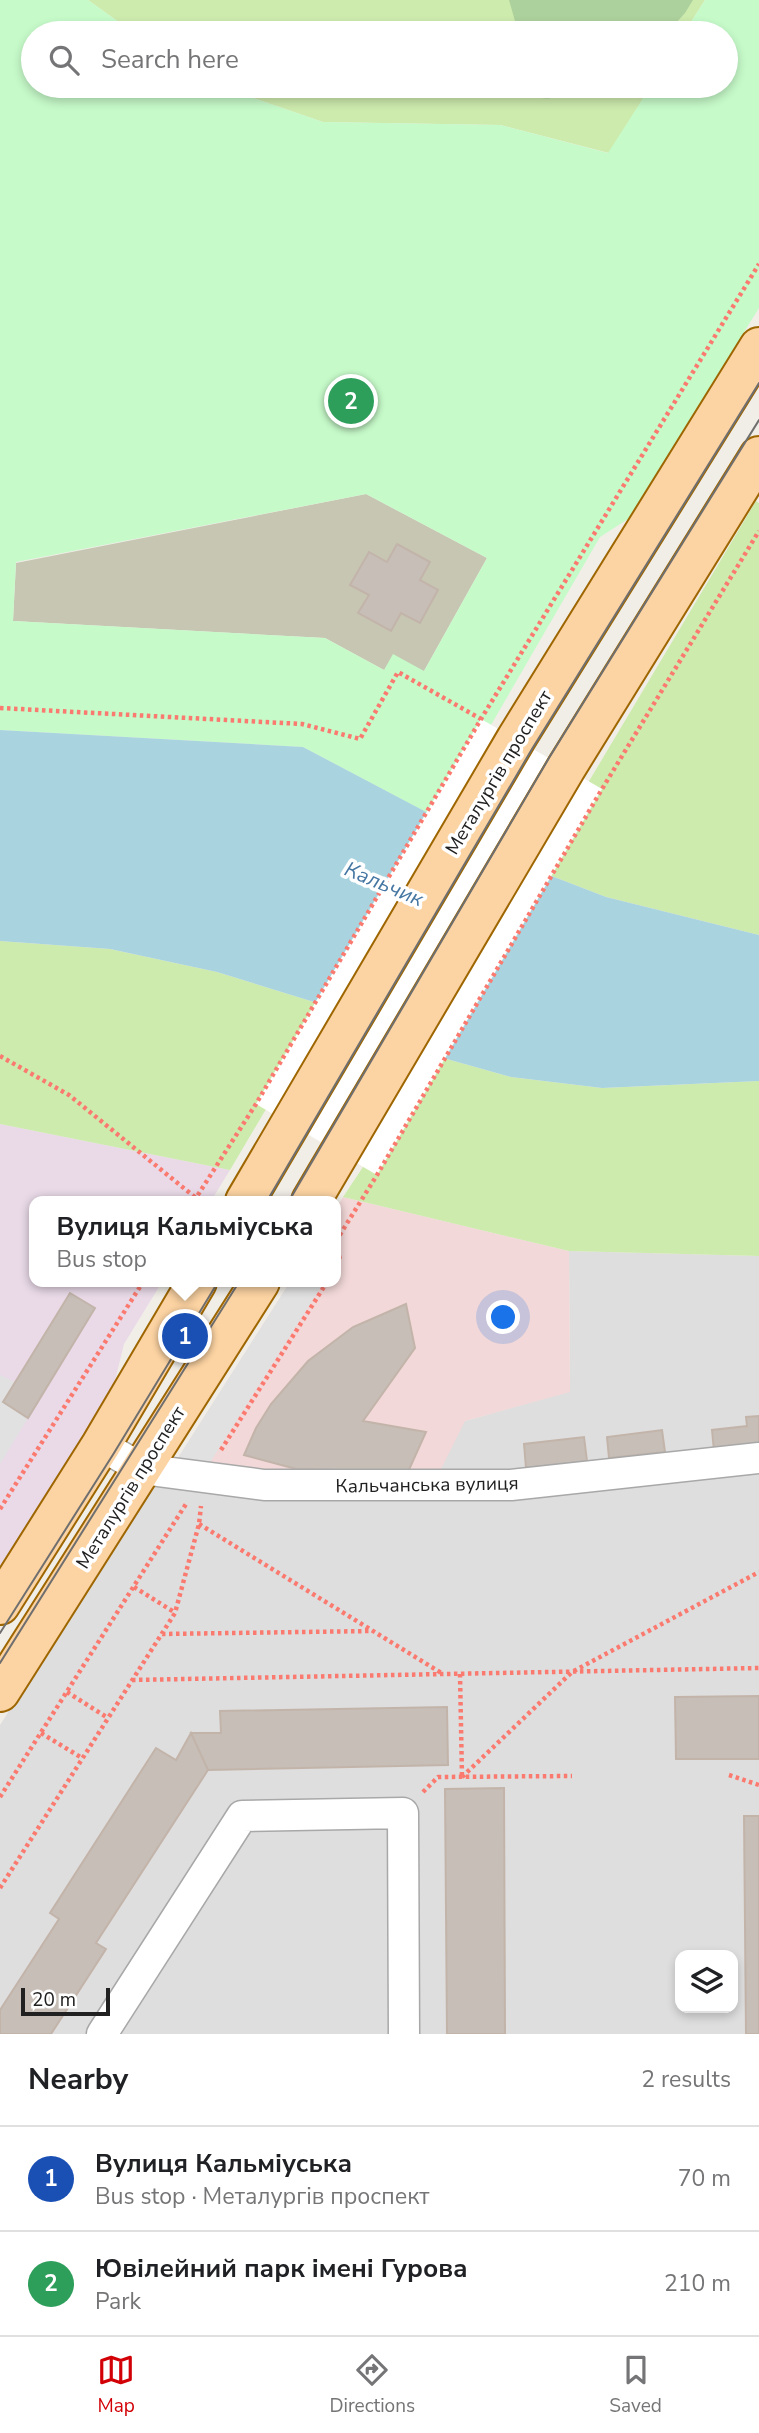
<!DOCTYPE html>
<meta charset="utf-8">
<style>
body{margin:0;font-family:"Nunito Sans",sans-serif;background:#f6f6f6;color:#202124}
.controls{position:absolute;right:21px;bottom:21px;display:grid;overflow:hidden;border-radius:14px;box-shadow:0 4px 10px #0003}
.controls button{width:63px;height:63px;display:grid;place-items:center;padding:0;border:0;border-bottom:2px solid #e0e0e0;background:#fff;color:#202124;font:35px sans-serif}
.scale{position:absolute;left:21px;bottom:18px;width:89px;box-sizing:border-box;padding-left:7px;border:4px solid #212121;border-top:0;font-size:19px;line-height:24px;white-space:nowrap;color:#212121;-webkit-text-stroke:5px #fff;paint-order:stroke}
.you{position:absolute;left:504px;top:1318px;width:24px;height:24px;margin:-18px;border:5px solid #fff;border-radius:50%;background:#1a73e8;box-shadow:0 0 0 10px #1a73e833}
.badge{display:grid;place-items:center;width:46px;height:46px;border-radius:50%;background:#d20006;color:#fff;font-size:23px;font-weight:700}
.pin{position:absolute;translate:-50% -50%;border:4px solid #fff;box-shadow:0 2px 7px #0006}
.popup{position:absolute;left:29px;top:1196px;width:312px;height:91px;box-sizing:border-box;display:grid;place-content:center;border-radius:14px;background:#fff;filter:drop-shadow(0 2px 5px #0005);font-size:23px;white-space:nowrap;color:#757577}
.popup b{font-size:26px;color:#202124}
.popup::after{content:'';position:absolute;left:50%;top:100%;margin-left:-14px;border:14px solid transparent;border-top-color:#fff}
.list{margin:0;padding:0;list-style:none}
h2{display:flex;justify-content:space-between;align-items:center;height:91px;margin:0;padding:0 28px;font-size:30px}
h2 small{font-size:23px;font-weight:400;color:#757577}
.list li{display:grid;grid-template-columns:46px 1fr auto;gap:21px;align-items:center;box-sizing:border-box;height:105px;padding:0 28px;border-top:2px solid #e0e0e0}
.list b{display:block;font-size:26px;white-space:nowrap}
.list p{margin:0;font-size:23px;white-space:nowrap;color:#757577}
.list em{font-size:23px;font-style:normal;color:#757577}
.icon{flex:none;width:38px;height:38px;fill:none;stroke:currentColor;stroke-width:2;stroke-linecap:round;stroke-linejoin:round}
.map{position:relative;flex:none;width:759px;height:2034px;overflow:hidden}
.search{position:absolute;background:#fff;box-shadow:0 4px 10px #0003;left:21px;right:21px;top:21px;height:77px;display:flex;align-items:center;gap:18px;box-sizing:border-box;padding:0 24px;border-radius:38px;color:#757577;font-size:26px}
.sheet{height:301px;background:#fff}
nav{display:flex;justify-content:space-around;align-items:center;box-sizing:border-box;height:98px;border-top:2px solid #e0e0e0;background:#fff;font-size:19px;color:#757577}
nav a{display:grid;justify-items:center;gap:4px}
nav .on{color:#d20006}
.map>svg:first-child{display:block}
</style>
<div class="map">
<svg width="759" height="2034" viewBox="0 0 759 2034">
<rect width="100%" height="100%" fill="#f1eee8"/>
<path fill="#dfdede" fill-rule="evenodd" d="M 569,1251 L 759,1256 L 759,2034 L 0,2034 L 0,1725 L 157,1478 L 465,1421 L 570,1391 ZM 680,1955 L 733,1955 L 733,2008 L 680,2008 Z"/>
<path fill="#f2d8d8" d="M 343,1197 L 569,1251 L 570,1392 L 465,1421 L 436,1479 L 173,1466 L 290,1282 L 336,1282 L 336,1209 Z"/>
<path fill="#eadae8" d="M 0,1124 L 230,1170 L 211,1201 L 34,1201 L 34,1282 L 162,1282 L 124,1344 L 112,1393 L 0,1569 Z"/>
<path fill="#c6c6b3" d="M 366,494 L 487,558 L 424,671 L 384,670 L 325,638 L 13,621 L 16,563 Z"/>
<path fill="#ceebae" d="M 88,0 L 705,0 L 684,33 L 134,33 Z
M 218,86 L 651,86 L 609,153 L 500,125 L 323,122 Z
M 756,501 L 759,503 L 759,935 L 606,897 L 536,870 Z
M 0,941 L 110,949 L 217,972 L 327,1006 L 230,1170 L 0,1124 Z
M 429,1054 L 511,1077 L 602,1088 L 759,1081 L 759,1256 L 569,1251 L 343,1197 L 363,1167 Z"/>
<path fill="#add19d" d="M 509,0 L 693,0 L 685,13 L 667,33 L 514,33 L 515,21 Z
M 520,86 L 568,86 C 551,105 542,99 521,90 Z"/>
<path fill="#c6fac9" fill-rule="evenodd" d="M 0,0 L 88,0 L 134,33 L 33,33 L 33,86 L 218,86 L 323,122 L 500,125 L 608,153 L 651,86 L 726,86 L 726,33 L 684,33 L 705,0 L 759,0 L 759,308 L 628,519 L 600,537 L 437,818 L 303,747 L 0,730 ZM 366,494 L 487,558 L 424,671 L 393,654 L 384,670 L 325,638 L 13,621 L 16,562 Z"/>
<path fill="#e1e1e1" d="M 290,1282 L 324,1282 L 206,1469 L 174,1464 Z
M 0,1375 L 15,1382 L 3,1402 L 28,1418 L 0,1464 Z"/>
<path fill="#a9d4df" d="M 0,730 L 303,747 L 536,870 L 606,897 L 759,935 L 759,1081 L 602,1088 L 511,1077 L 429,1054 L 327,1006 L 217,972 L 110,949 L 0,941 Z"/>
<path fill="#fff" d="M 481,719 L 602,789 L 377,1175 L 256,1104 Z"/>
<path fill="#c6beb7" stroke="#c3b4aa" stroke-width="2" d="M 397,544 L 430,562 L 420,580 L 438,590 L 420,623 L 401,613 L 391,631 L 358,613 L 369,595 L 350,585 L 369,552 L 387,562 Z
M 70,1293 L 95,1308 L 28,1418 L 3,1402 Z
M 406,1304 L 415,1348 L 363,1421 L 426,1432 L 408,1472 L 296,1469 L 244,1455 L 256,1428 L 271,1404 L 308,1361 L 353,1327 Z
M 759,1416 L 759,1446 L 714,1451 L 712,1430 L 747,1426 L 746,1417 Z
M 662,1430 L 665,1452 L 609,1458 L 607,1437 Z
M 584,1437 L 587,1461 L 526,1468 L 524,1444 Z
M 759,1696 L 759,1759 L 676,1759 L 675,1697 Z
M 447,1707 L 448,1765 L 208,1770 L 191,1733 L 221,1733 L 220,1711 Z
M 191,1733 L 208,1770 L 96,1943 L 106,1949 L 51,2034 L 0,2034 L 0,2010 L 59,1919 L 50,1913 L 156,1748 L 176,1760 Z
M 504,1788 L 505,2034 L 447,2034 L 445,1789 Z
M 744,1816 L 759,1816 L 759,2034 L 746,2034 Z"/>
<g fill="none" stroke-linecap="round" stroke-linejoin="round">
<defs>
<path id="minor" d="M 101,1445 L 142,1469 L 264,1485 L 511,1485 L 759,1458
M 102,2034 L 242,1816 L 403,1813 L 404,2034"/>
<path id="major" d="M 245,1201 L 516,739 L 759,347
M 311,1201 L 566,768 L 759,456
M 0,1605 L 101,1445 L 197,1282
M 0,1692 L 260,1282"/>
</defs>
<use href="#minor" stroke="#a8a8a8" stroke-width="33"/>
<use href="#major" stroke="#9e6600" stroke-width="42"/>
<path stroke="#fa7a70" stroke-width="4.5" stroke-dasharray="3.5 3.5" stroke-linecap="butt" d="M 0,708 L 302,724 L 360,739 L 398,672 L 481,719
M 0,1056 L 69,1095 L 196,1198
M 194,1201 L 256,1104 L 481,719 L 759,264
M 336,1241 L 377,1175 L 602,789 L 759,531
M 336,1242 L 340,1260 L 336,1268
M 221,1450 L 327,1282
M 0,1509 L 143,1282
M 199,1524 L 443,1674
M 134,1587 L 174,1612
M 162,1634 L 371,1631
M 460,1674 L 462,1777
M 132,1680 L 759,1668
M 67,1692 L 108,1718
M 41,1733 L 82,1758
M 729,1775 L 759,1785
M 462,1777 L 572,1672 L 759,1572
M 423,1792 L 438,1777 L 572,1776
M 0,1797 L 186,1504
M 0,1888 L 175,1613 L 199,1524 L 201,1506"/>
<use href="#minor" stroke="#fff" stroke-width="30"/>
<use href="#major" stroke="#fcd3a2" stroke-width="38"/>
<path stroke="#6f6f6f" stroke-width="2" d="M 267,1201 L 532,749 L 759,383
M 289,1201 L 549,758 L 759,420
M 0,1633 L 114,1453 L 218,1282
M 0,1663 L 239,1282"/>
</g>
<g text-anchor="middle" stroke-width="7" stroke-linejoin="round" paint-order="stroke">
<g font-size="19" fill="#212121" stroke="#fff">
<text transform="translate(498 772) rotate(-59)" y="7">Металургів проспект</text>
<text transform="translate(427 1484) rotate(-1)" y="7">Кальчанська вулиця</text>
<text transform="translate(130 1487) rotate(-58)" y="7">Металургів проспект</text>
</g>
<g font-size="21" font-style="italic" fill="#4677a3" stroke="#fff">
<text transform="translate(384 884) rotate(23)" y="7">Кальчик</text>
</g>
</g>
</svg>
<div class="controls">
<button><svg class="icon" aria-label="layers" viewBox="0 0 24 24"><path d="M12 4l9 5-9 5-9-5zM3 14l9 5 9-5"/></svg></button>
</div>
<div class="scale">20 m</div>
<div class="you"></div>
<div class="pin badge" style="left:185px;top:1336px;background:#1a4fb4">1</div>
<div class="popup"><b>Вулиця Кальміуська</b>Bus stop</div>
<div class="pin badge" style="left:351px;top:401px;background:#2e9e5b">2</div>
<div class="search"><svg class="icon" aria-label="search" viewBox="0 0 24 24"><circle cx="10" cy="10" r="6"/><path d="M15 15l6 6"/></svg>Search here</div>
</div>
<section class="sheet">
<h2>Nearby<small>2 results</small></h2>
<ul class="list">
<li><span class="badge" style="background:#1a4fb4">1</span><div><b>Вулиця Кальміуська</b><p>Bus stop · Металургів проспект</p></div><em>70 m</em></li>
<li><span class="badge" style="background:#2e9e5b">2</span><div><b>Ювілейний парк імені Гурова</b><p>Park</p></div><em>210 m</em></li>
</ul>
</section>
<nav>
<a class="on"><svg class="icon" aria-label="map" viewBox="0 0 24 24"><path d="M3 6l6-2 6 2 6-2v14l-6 2-6-2-6 2zM9 4v14M15 6v14"/></svg>Map</a>
<a><svg class="icon" aria-label="directions" viewBox="0 0 24 24"><path d="M12 3l9 9-9 9-9-9zM9 14v-3h6M13 9l2 2-2 2"/></svg>Directions</a>
<a><svg class="icon" aria-label="saved" viewBox="0 0 24 24"><path d="M7 4h10v16l-5-4-5 4z"/></svg>Saved</a>
</nav>
